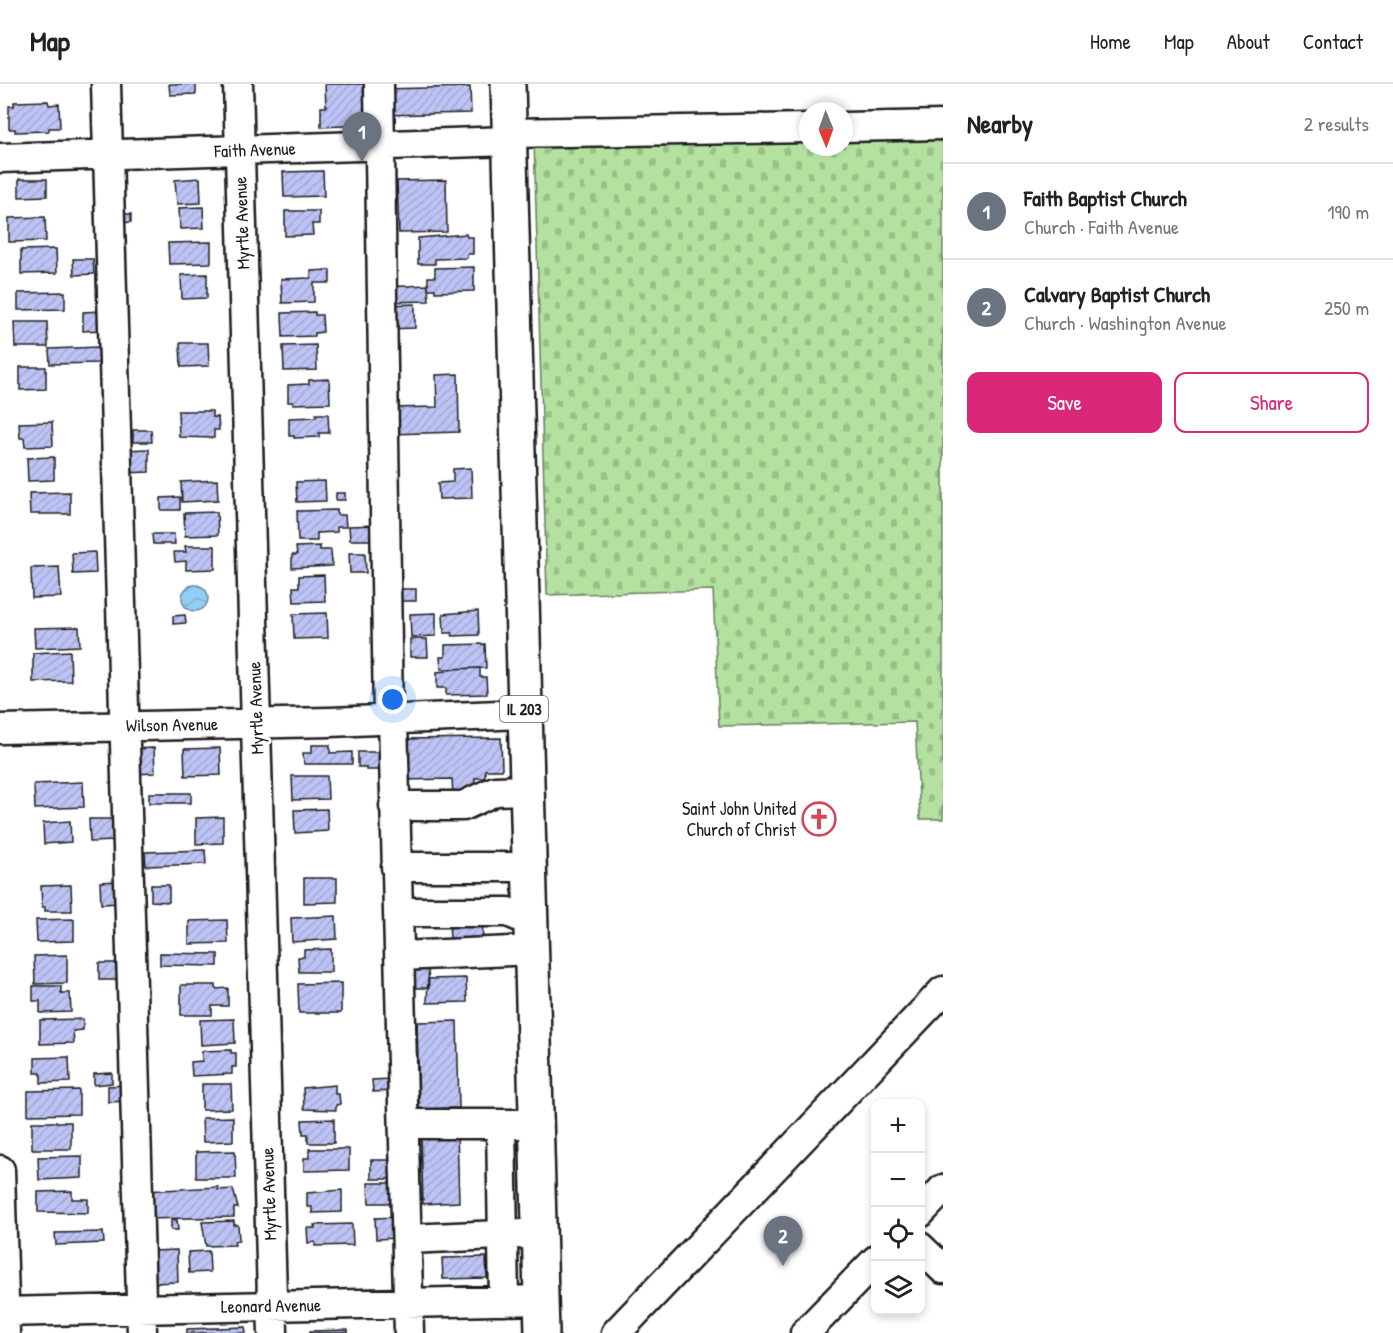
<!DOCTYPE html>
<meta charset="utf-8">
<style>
body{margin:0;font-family:"Patrick Hand",sans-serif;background:#f2f2f2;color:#222}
.controls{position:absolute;right:18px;bottom:18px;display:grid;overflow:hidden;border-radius:12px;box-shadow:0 3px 9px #0003}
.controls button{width:54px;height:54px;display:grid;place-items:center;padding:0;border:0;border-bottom:2px solid #e0e0e0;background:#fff;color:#222;font:30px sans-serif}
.compass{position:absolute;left:799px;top:18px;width:54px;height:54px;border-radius:50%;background:#fff;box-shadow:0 3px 9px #0003;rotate:179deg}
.you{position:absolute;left:393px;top:616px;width:21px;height:21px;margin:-15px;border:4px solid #fff;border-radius:50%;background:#1a73e8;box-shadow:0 0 0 9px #1a73e833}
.badge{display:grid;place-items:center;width:39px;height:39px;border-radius:50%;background:#db2777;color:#fff;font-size:20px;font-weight:700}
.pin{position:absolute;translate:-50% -50px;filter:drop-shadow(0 2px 3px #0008)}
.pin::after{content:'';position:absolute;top:32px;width:21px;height:18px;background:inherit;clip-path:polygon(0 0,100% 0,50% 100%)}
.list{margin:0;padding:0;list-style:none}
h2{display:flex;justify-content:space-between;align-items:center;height:78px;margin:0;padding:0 24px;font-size:26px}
h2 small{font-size:20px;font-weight:400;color:#767676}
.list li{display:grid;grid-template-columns:39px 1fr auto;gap:18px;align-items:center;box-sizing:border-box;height:96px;padding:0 24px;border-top:2px solid #e0e0e0}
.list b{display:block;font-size:22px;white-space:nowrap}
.list p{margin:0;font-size:20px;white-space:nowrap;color:#767676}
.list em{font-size:20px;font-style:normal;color:#767676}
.actions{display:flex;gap:12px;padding:18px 24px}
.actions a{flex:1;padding:14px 0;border:2px solid #db2777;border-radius:12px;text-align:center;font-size:21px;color:#db2777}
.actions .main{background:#db2777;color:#fff}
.icon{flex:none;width:33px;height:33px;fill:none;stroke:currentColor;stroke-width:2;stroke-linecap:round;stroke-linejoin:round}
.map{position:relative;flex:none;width:943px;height:1249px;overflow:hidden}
header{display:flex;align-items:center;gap:36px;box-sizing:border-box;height:84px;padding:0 30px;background:#fff;border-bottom:2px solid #e0e0e0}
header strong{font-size:28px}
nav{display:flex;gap:33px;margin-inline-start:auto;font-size:21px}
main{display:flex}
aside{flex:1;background:#fff}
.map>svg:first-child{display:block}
</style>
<header>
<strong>Map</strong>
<nav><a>Home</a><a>Map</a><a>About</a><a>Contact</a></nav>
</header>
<main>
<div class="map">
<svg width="943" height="1249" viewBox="0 0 943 1249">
<defs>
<pattern id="cemetery-stones" width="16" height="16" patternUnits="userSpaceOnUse" patternTransform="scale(1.5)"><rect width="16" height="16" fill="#b4e1a0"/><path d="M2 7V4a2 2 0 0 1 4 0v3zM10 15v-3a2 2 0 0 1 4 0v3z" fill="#9ac089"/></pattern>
<pattern id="water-waves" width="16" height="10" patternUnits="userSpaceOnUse" patternTransform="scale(1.5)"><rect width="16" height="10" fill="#94cef4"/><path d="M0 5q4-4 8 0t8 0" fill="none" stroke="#7fb0d1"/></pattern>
<pattern id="building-hatch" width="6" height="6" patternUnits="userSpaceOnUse" patternTransform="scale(1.5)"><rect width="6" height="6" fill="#bdc3f5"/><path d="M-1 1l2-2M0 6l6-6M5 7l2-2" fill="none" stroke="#a2a7d1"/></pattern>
</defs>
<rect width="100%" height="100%" fill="#fff"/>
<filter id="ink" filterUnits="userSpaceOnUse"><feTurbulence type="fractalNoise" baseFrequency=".0167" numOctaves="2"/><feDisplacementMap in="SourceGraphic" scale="12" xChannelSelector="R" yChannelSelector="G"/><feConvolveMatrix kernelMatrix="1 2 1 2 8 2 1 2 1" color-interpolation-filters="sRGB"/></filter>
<g filter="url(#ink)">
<path fill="url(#cemetery-stones)" stroke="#687e5e" stroke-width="1.5" d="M 943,45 L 943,735 L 920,735 L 915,638 L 719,642 L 713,506 L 547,511 L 534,55 L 808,48 L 808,63 L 844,63 L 844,47 Z"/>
<path fill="url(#water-waves)" stroke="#64879e" stroke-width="1.5" d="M182 514a13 13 0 1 1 26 0a13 13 0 1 1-26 0Z"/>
<path fill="url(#building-hatch)" stroke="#1c1c1c" stroke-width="1.5" d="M 169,0 L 196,0 L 196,10 L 170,11 Z
M 325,0 L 364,0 L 365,41 L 321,43 L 321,23 L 326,23 Z
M 470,3 L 471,29 L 384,31 L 383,5 Z
M 48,17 L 49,21 L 59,20 L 60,44 L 49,44 L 49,47 L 15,48 L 15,45 L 9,45 L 9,22 L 14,22 L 14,18 Z
M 323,87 L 324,112 L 284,113 L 283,88 Z
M 200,94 L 201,119 L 177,120 L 175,96 Z
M 19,95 L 47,95 L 47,112 L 19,113 Z
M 446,96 L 447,148 L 399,149 L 397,97 Z
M 203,123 L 204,144 L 180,145 L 179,124 Z
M 285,127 L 319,127 L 319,140 L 312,140 L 313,151 L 285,152 Z
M 121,130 L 131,130 L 131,138 L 121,139 Z
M 45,133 L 46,157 L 9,158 L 9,134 Z
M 466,150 L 467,153 L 473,153 L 473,170 L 467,170 L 467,174 L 435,175 L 435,180 L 418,180 L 418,154 Z
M 211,158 L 211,179 L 169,180 L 168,159 Z
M 56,165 L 57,189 L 21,190 L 21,166 Z
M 73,175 L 93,175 L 94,190 L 74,191 Z
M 474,183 L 474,207 L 435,208 L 435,205 L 428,205 L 428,193 L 435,193 L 435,184 Z
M 330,186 L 330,199 L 314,199 L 314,218 L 282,219 L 281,195 L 311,194 L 311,187 Z
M 207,190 L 207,214 L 182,215 L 181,191 Z
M 428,201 L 429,217 L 385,218 L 385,203 Z
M 65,208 L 65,225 L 18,226 L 18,209 Z
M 415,220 L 415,244 L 386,245 L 386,221 Z
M 101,227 L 102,246 L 83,247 L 83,228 Z
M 315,228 L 315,231 L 322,231 L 323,248 L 315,249 L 315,252 L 283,253 L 282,229 Z
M 14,238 L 47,238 L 48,263 L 15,263 Z
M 180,259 L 208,259 L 209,282 L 181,283 Z
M 316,261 L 317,286 L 284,287 L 283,262 Z
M 100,263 L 101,279 L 50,280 L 49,265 Z
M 20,283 L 46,283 L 46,305 L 20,306 Z
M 458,290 L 459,348 L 390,350 L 389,324 L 437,323 L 436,291 Z
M 329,295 L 330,319 L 293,320 L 293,318 L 288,318 L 288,301 L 309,300 L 309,296 Z
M 178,327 L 212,327 L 212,333 L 218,333 L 219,346 L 214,346 L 214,354 L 179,353 Z
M 316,330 L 328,330 L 329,349 L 319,349 L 319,353 L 294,354 L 294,352 L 289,352 L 289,334 L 316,333 Z
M 52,338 L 53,362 L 25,363 L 24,354 L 20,354 L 19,339 Z
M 133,346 L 151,346 L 152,358 L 133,358 Z
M 149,365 L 149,388 L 123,389 L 122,366 Z
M 54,373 L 54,396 L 28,397 L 27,374 Z
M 471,384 L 472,414 L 439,415 L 438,399 L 453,398 L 453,385 Z
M 217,396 L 218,416 L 182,418 L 181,398 Z
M 325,397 L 326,417 L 297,418 L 296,398 Z
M 70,408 L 70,430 L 30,430 L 29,409 Z
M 336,409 L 345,409 L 345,416 L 336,416 Z
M 180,413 L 180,426 L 161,426 L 161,414 Z
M 337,426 L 337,431 L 345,431 L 346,443 L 337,443 L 337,448 L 317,449 L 317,457 L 298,457 L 297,427 Z
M 217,428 L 218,451 L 185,452 L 184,429 Z
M 378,441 L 378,456 L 350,456 L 349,442 Z
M 152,450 L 174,450 L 175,460 L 153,460 Z
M 185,462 L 215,462 L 215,485 L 186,486 L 186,477 L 175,478 L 174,468 L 186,468 Z
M 320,462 L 320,466 L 331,466 L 332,482 L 292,484 L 292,471 L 297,471 L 296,463 Z
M 95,468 L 96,489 L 73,490 L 72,469 Z
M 349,469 L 365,469 L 366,489 L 350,489 Z
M 59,483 L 61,513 L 32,514 L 31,484 Z
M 324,491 L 325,517 L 294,518 L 293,503 L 299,503 L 299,492 Z
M 399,505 L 416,505 L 416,517 L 399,517 Z
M 478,527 L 479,551 L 452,552 L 452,549 L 444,549 L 443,530 Z
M 327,529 L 328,554 L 294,555 L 293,530 Z
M 436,529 L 436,552 L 411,553 L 410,530 Z
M 185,531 L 186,539 L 173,540 L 173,532 Z
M 79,543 L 80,562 L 35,564 L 34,544 Z
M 410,555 L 427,555 L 428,573 L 410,573 Z
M 485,560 L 486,584 L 441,585 L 440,573 L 445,573 L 445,561 Z
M 70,567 L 71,597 L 33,598 L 33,569 Z
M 480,584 L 480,593 L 486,593 L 487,610 L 446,611 L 446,604 L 437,604 L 437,588 L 446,587 L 446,585 Z
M 501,654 L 502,686 L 485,686 L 485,694 L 475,694 L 475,712 L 453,712 L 452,695 L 400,696 L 399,655 Z
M 312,661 L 330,661 L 330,669 L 352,668 L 352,680 L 304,680 L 303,669 L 312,669 Z
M 154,664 L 155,689 L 133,690 L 132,665 Z
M 220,664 L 221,691 L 185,692 L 184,665 Z
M 358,668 L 385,668 L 385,686 L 366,686 L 366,683 L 358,683 Z
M 292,692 L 327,692 L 328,715 L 293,716 Z
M 83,698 L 84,723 L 35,725 L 34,700 Z
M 149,709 L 191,709 L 191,719 L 149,719 Z
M 327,725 L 328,747 L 295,749 L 294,726 Z
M 223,733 L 223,759 L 196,760 L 196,734 Z
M 89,735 L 115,735 L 115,757 L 90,758 Z
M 70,737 L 71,758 L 44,760 L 43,739 Z
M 205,766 L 206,780 L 146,782 L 145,768 Z
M 304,794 L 337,794 L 337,818 L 304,819 Z
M 120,797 L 121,819 L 101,820 L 100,798 Z
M 71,801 L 72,827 L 45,827 L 45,823 L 42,823 L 41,802 Z
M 151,801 L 169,801 L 169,818 L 151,817 Z
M 336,832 L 337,855 L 292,858 L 291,834 Z
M 482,834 L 483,856 L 450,855 L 449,836 Z
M 74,835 L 74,857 L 37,858 L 36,836 Z
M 227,836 L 228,859 L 189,860 L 189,837 Z
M 331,865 L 331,888 L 299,888 L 298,873 L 304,873 L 304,866 Z
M 160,869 L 218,870 L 218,882 L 160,881 Z
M 67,871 L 67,899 L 35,900 L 34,872 Z
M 99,879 L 122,879 L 122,896 L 99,896 Z
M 428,885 L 429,904 L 413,904 L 413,886 Z
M 466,894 L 467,918 L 427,919 L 428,895 Z
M 341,899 L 341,929 L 299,929 L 298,900 Z
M 181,901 L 216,901 L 216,905 L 228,904 L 228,922 L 212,922 L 212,931 L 181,931 Z
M 33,902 L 61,902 L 61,909 L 70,909 L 71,928 L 40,929 L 40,917 L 33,917 Z
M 83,935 L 83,946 L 73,947 L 74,959 L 40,960 L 40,936 Z
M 234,935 L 235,959 L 201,961 L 200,936 Z
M 457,937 L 459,1024 L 419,1025 L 417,938 Z
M 231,966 L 231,969 L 236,969 L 236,983 L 232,983 L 232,990 L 192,992 L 191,978 L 202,977 L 202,967 Z
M 69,973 L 70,998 L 41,999 L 41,989 L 35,989 L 35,974 Z
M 112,989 L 112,999 L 94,1001 L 94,990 Z
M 391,995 L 392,1007 L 373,1008 L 372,996 Z
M 202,1000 L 231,1000 L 232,1025 L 202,1026 Z
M 127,1001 L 128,1017 L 108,1018 L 108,1002 Z
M 335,1001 L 335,1010 L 339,1010 L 340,1020 L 336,1021 L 336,1026 L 304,1025 L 303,1004 Z
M 79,1006 L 79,1030 L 28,1031 L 28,1007 Z
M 233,1033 L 233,1057 L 203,1058 L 202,1034 Z
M 334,1035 L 334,1059 L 308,1059 L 308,1050 L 303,1050 L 302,1036 Z
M 32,1038 L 71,1038 L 71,1065 L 32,1065 Z
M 457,1047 L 459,1118 L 423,1120 L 421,1048 Z
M 309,1065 L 349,1065 L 349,1086 L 304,1087 L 304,1074 L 309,1074 Z
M 235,1067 L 236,1094 L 196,1094 L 196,1068 Z
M 82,1072 L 82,1094 L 39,1096 L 38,1073 Z
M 371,1076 L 392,1076 L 393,1095 L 371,1095 Z
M 368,1099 L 391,1099 L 391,1119 L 369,1119 Z
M 218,1103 L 218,1106 L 233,1105 L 238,1124 L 234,1124 L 234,1133 L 145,1135 L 145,1107 Z
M 342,1106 L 342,1128 L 312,1129 L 312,1123 L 307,1123 L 307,1109 Z
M 72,1107 L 72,1115 L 88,1115 L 88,1129 L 38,1128 L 38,1108 Z
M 397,1133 L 398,1154 L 376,1155 L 375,1134 Z
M 171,1136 L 177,1136 L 178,1146 L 171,1146 Z
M 234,1137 L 234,1141 L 238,1141 L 239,1156 L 234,1157 L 235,1161 L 206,1162 L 202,1138 Z
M 352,1140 L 353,1161 L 315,1162 L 315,1158 L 308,1159 L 307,1144 L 315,1144 L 314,1141 Z
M 103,1148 L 104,1159 L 56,1161 L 55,1149 Z
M 177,1166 L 178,1198 L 153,1199 L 153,1167 Z
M 209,1167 L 210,1188 L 189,1189 L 188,1168 Z
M 486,1173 L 487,1194 L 443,1195 L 442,1174 Z
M 245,1243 L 246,1249 L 187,1249 L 187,1245 Z
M 348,1246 L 348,1249 L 310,1249 L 310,1247 Z"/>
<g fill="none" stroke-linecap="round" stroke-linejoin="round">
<defs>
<path id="minor" d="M 106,0 L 142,1249
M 238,0 L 273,1249
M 379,0 L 388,635
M 844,43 L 943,41
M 509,49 L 808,44
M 0,74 L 509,57
M 393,635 L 409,1249
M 0,645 L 330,638 L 524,630
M 394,722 L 463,722 L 495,707 L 527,706
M 396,783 L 529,783
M 398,828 L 508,828 L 531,838
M 400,872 L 533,866
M 405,1040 L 519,1040
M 501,1040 L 504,1217
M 0,1086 L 5,1249
M 920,1129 L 943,1105
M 408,1155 L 523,1150
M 920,1163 L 943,1185
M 0,1228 L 541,1216
M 616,1249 L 943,907
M 805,1249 L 876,1176"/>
<path id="major" d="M 508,0 L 542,1249"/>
</defs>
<use href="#minor" stroke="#1c1c1c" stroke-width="33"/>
<use href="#major" stroke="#1c1c1c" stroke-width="38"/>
<use href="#minor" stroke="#fff" stroke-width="28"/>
<use href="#major" stroke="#fff" stroke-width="33"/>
</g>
</g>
<defs>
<symbol id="church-ring" viewBox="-11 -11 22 22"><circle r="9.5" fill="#fff" stroke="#d1495b" stroke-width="1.5"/><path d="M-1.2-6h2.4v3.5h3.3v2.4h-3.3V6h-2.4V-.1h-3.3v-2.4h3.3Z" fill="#d1495b"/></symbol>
</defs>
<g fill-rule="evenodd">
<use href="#church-ring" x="800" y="716" width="38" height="38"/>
</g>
<g text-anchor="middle" stroke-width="6" stroke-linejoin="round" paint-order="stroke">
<rect fill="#fff" stroke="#606060" stroke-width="1.5" x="500" y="612" width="48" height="26" rx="4.5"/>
<g font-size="16" font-weight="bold" fill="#1c1c1c">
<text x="524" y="631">IL 203</text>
</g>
<g font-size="18" fill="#1c1c1c" stroke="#fff">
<text transform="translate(255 66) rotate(-2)" y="6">Faith Avenue</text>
<text transform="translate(242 139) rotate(-92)" y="6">Myrtle Avenue</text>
<text transform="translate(256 624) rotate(-92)" y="6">Myrtle Avenue</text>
<text transform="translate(172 641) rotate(-1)" y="6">Wilson Avenue</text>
<text transform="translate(269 1110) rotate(-92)" y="6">Myrtle Avenue</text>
<text transform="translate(271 1222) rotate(-1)" y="6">Leonard Avenue</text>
</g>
<g font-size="18" fill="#1c1c1c" stroke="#fff" text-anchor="end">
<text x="796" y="731">Saint John United<tspan x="796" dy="21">Church of Christ</tspan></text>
</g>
</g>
</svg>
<div class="controls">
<button>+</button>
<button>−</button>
<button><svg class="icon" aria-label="locate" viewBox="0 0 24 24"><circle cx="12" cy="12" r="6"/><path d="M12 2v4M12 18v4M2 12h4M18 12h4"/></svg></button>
<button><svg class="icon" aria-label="layers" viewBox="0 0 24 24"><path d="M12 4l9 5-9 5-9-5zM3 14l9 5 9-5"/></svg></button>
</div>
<svg class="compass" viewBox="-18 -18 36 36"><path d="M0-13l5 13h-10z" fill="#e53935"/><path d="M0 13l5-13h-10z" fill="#767676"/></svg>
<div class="you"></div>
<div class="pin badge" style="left:362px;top:78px;background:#6b7280">1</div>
<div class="pin badge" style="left:783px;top:1182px;background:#6b7280">2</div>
</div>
<aside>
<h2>Nearby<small>2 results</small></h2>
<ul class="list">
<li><span class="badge" style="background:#6b7280">1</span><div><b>Faith Baptist Church</b><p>Church · Faith Avenue</p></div><em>190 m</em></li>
<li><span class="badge" style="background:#6b7280">2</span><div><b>Calvary Baptist Church</b><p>Church · Washington Avenue</p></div><em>250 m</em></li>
</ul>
<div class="actions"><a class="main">Save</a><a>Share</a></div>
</aside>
</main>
